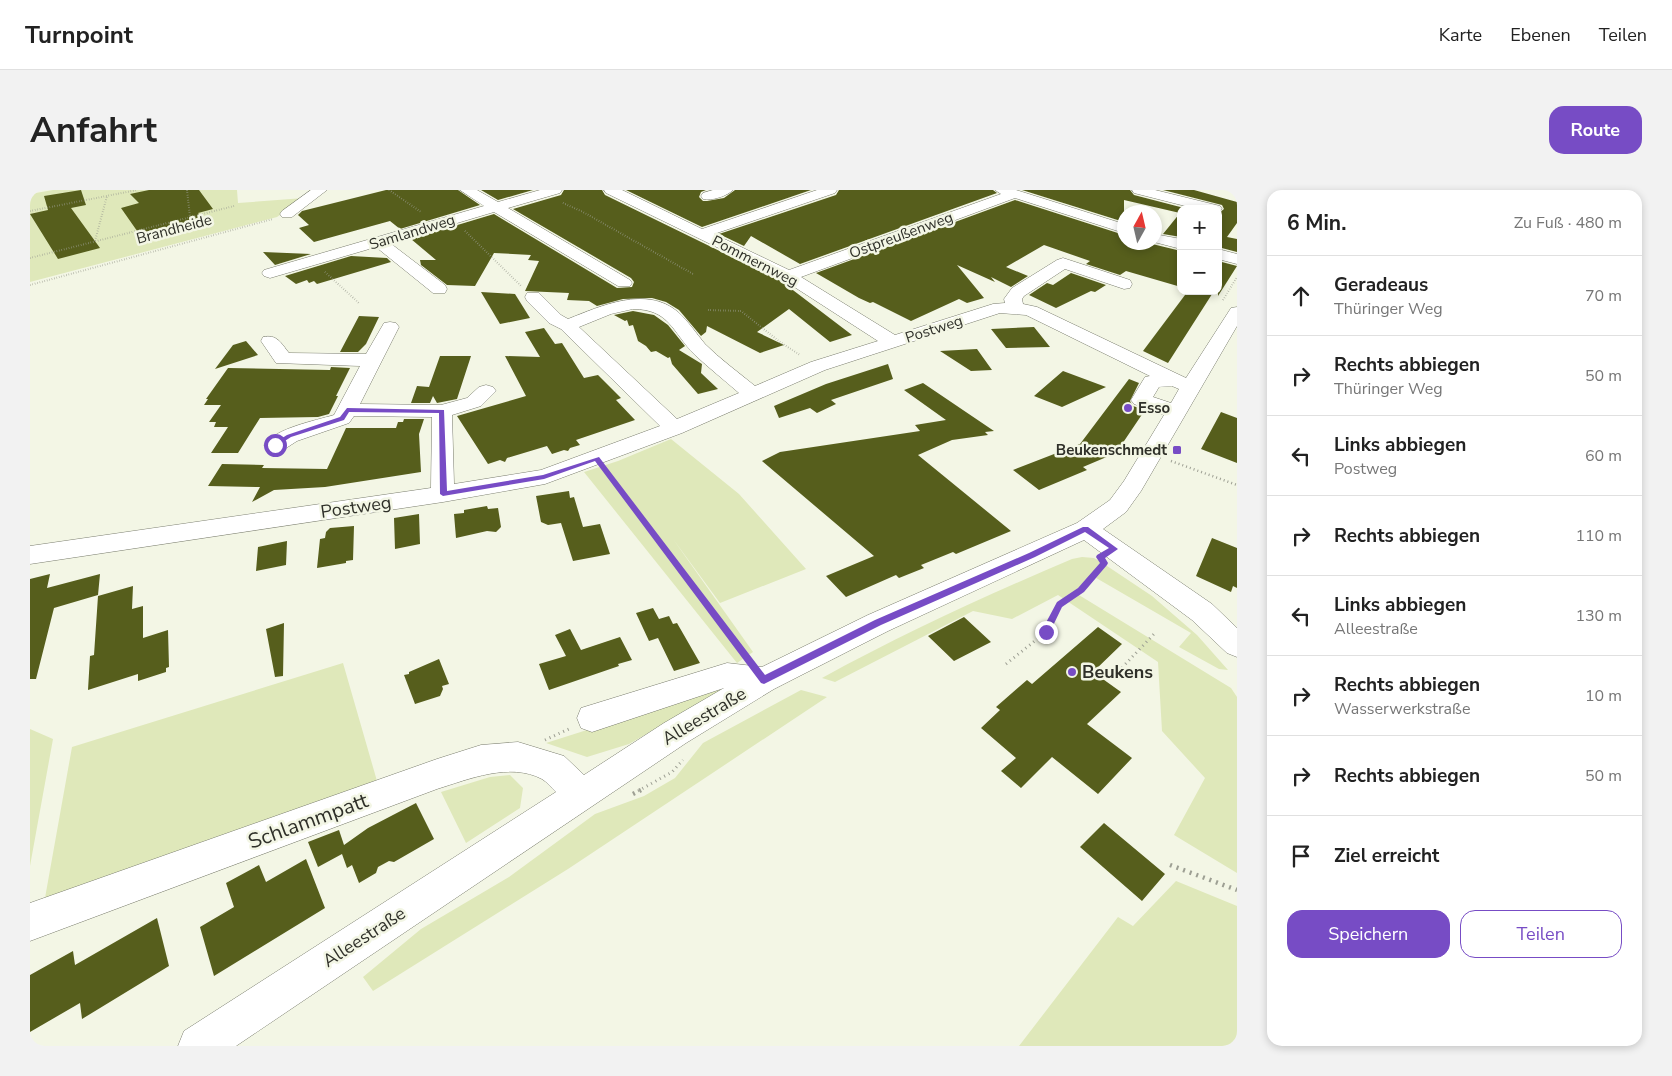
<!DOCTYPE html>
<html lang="de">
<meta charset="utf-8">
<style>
body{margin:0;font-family:"Nunito Sans",sans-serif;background:#f2f2f2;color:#222}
.controls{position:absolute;right:15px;top:15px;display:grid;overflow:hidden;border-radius:10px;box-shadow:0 2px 8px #0003}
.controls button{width:45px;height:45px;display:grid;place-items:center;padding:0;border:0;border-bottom:1px solid #e0e0e0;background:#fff;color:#222;font:25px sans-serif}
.compass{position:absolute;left:1087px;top:15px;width:45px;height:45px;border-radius:50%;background:#fff;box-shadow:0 2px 8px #0003;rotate:8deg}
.stop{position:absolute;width:15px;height:15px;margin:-11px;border:4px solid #774cc5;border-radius:50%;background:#fff}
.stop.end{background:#774cc5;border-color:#fff;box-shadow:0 1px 5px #0008}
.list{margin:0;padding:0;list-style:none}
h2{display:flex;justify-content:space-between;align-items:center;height:65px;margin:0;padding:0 20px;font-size:21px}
h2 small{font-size:16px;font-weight:400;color:#767676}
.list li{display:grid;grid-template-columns:32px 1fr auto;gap:15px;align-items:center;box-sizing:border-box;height:80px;padding:0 20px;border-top:1px solid #e0e0e0}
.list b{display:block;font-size:19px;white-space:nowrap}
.list p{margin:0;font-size:16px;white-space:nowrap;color:#767676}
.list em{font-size:16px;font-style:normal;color:#767676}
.actions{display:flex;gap:10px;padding:15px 20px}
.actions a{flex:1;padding:11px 0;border:1px solid #774cc5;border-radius:15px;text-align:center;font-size:18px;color:#774cc5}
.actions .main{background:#774cc5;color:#fff}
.icon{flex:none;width:28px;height:28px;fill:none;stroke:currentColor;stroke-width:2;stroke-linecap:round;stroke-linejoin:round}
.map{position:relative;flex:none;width:1207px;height:856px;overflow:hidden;border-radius:15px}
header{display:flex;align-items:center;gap:30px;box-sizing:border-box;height:70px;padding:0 25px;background:#fff;border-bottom:1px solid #e0e0e0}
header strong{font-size:24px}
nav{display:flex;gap:28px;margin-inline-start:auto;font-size:18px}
.intro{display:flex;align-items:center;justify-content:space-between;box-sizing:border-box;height:120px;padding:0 30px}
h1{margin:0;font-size:35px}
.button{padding:12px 22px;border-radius:15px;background:#774cc5;color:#fff;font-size:18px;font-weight:700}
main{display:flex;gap:30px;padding:0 30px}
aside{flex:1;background:#fff;border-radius:15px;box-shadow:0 2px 8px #0003}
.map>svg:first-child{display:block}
</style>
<header>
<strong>Turnpoint</strong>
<nav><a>Karte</a><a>Ebenen</a><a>Teilen</a></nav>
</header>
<div class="intro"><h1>Anfahrt</h1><a class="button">Route</a></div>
<main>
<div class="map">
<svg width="1207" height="856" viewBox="0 0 1207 856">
<rect width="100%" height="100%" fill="#f3f6e5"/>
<path fill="#dfe8ba" d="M 23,0 L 207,0 L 208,13 L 274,8 L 247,27 L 0,92 L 0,4 Z
M 641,249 L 709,304 L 776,379 L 690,413 L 643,349 L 723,462 L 707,473 L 554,282 L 588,271 Z
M 1052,367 L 1064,368 L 1071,372 L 1122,406 L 1167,445 L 1198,480 L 1189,479 L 1149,457 L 1161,443 L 1061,385 L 1044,402 L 1201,498 L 1207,507 L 1207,683 L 1144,645 L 1175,588 L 1132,541 L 1128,472 L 1028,405 L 982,429 L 943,421 L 805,492 L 792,488 C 874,443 957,405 1042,369 Z
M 313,473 L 347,591 L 15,708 L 42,557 Z
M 705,493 L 599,554 L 557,567 L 516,553 Z
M 771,500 L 797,507 L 538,679 L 343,801 L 333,787 L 391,739 L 479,687 L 565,624 L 614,606 L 645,588 L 673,553 Z
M 0,539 L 23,549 L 0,676 Z
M 480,585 L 493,598 L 490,618 L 436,653 L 411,602 L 460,587 Z
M 1146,691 L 1207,716 L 1207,856 L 989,856 L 1088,727 L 1103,736 Z"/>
<path fill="#565e1c" d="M 51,0 L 56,15 L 41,18 L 70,58 L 28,69 L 0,24 L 18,20 L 14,6 Z
M 119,0 L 169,0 L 183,19 L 168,23 L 176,31 L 112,48 L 91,18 L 109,13 L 100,4 Z
M 356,0 L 428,0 L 450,15 L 370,39 L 360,31 L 284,52 L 269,38 L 279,35 L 268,25 L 272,21 Z
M 451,0 L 503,0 L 468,10 Z
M 534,0 L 572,0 L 575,5 L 751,91 L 822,145 L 800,152 L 759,119 L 727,142 L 754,155 L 730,163 L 677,136 L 676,142 L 671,146 L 649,120 L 636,112 L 622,108 L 593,109 L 567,116 L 559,111 L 537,110 L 539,103 L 495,101 L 509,71 L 498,70 L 501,65 L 464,63 L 445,96 L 417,95 L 391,75 L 390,70 L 406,70 L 381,49 L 464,24 L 587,98 L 602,97 L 604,92 L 601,88 L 483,19 L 531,5 Z
M 596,0 L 676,0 L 671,2 L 669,7 L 673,11 L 677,11 L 694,8 L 705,0 L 781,0 L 672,37 Z
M 809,0 L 963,0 L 967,3 L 770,74 L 721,46 L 714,56 L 689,44 L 806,5 Z
M 992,0 L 1100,0 L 1104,5 L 1158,19 L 1151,19 L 1151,47 L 1133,44 L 1150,23 L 1094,10 L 1094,32 Z
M 1133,0 L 1164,0 L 1207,12 L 1207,33 L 1197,47 L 1207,49 L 1207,62 L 1188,57 L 1188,24 L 1194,19 L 1192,15 Z
M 985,10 L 1094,45 L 1094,52 L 1114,52 L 1151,61 L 1151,97 L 1096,81 L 1090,85 L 1056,74 L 1060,71 L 1014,55 L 976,77 L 998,86 L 981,97 L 961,87 L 965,92 L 927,75 L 954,108 L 937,113 L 929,109 L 881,131 L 843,112 L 840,113 L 829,108 L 786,83 Z
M 233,62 L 281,64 L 245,75 Z
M 321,66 L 357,68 L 361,72 L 287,94 L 284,91 L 279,93 L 277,90 L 266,94 L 255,86 Z
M 1188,71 L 1207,76 L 1188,106 Z
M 1041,83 L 1076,95 L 1065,102 L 1061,101 L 1026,118 L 999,105 L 1017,93 L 1023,95 Z
M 1158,101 L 1184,101 L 1138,173 L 1113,161 Z
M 451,102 L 485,104 L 500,128 L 470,134 Z
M 603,121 L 624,125 L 638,135 L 655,156 L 649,160 L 672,174 L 671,183 L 688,199 L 668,204 L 642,174 L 640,167 L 638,168 L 626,161 L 621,162 L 616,156 L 608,151 L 603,135 L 599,136 L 597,130 L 595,131 L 584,125 Z
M 329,126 L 349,127 L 336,154 L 328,162 L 310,162 Z
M 1004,137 L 1020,157 L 976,158 L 961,139 Z
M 514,138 L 525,154 L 532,153 L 554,188 L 568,185 L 591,208 L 586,210 L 605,230 L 546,250 L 550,255 L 540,258 L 538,261 L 534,260 L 522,264 L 517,256 L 477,268 L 475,272 L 470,270 L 458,274 L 427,226 L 496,206 L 475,166 L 510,167 L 495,142 Z
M 216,151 L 228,165 L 185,179 L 203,155 Z
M 947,159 L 962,180 L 941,181 L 910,161 Z
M 410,166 L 441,166 L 427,209 L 407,213 L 403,206 L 400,213 L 381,213 L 387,196 L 399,197 Z
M 858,174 L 863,189 L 801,210 L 806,214 L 787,223 L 780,218 L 749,228 L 744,216 L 796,194 Z
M 301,177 L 320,178 L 306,206 L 308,206 L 299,224 L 288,227 L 230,228 L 208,263 L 181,263 L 198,237 L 184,237 L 186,232 L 179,232 L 191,215 L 174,215 L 178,209 L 176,209 L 198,178 L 300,180 Z
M 1033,181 L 1076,197 L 1032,217 L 1004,206 Z
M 1099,189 L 1109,193 L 1100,211 L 1103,216 L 1115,220 L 1086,263 L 1053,277 L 1057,280 L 1009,300 L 983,280 L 1050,254 Z
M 893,193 L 964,241 L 955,242 L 958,245 L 922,250 L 888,265 L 981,341 L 926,364 L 923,362 L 891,375 L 894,378 L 869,388 L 866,385 L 816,407 L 796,386 L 844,366 L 732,271 L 750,262 L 890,241 L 885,235 L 916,230 L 874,200 Z
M 1191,222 L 1207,228 L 1207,273 L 1171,259 Z
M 374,229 L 394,229 L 389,244 L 391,282 L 295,297 L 244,300 L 222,312 L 230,297 L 178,296 L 192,274 L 234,275 L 232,278 L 297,279 L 316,238 L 366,238 L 368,232 L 373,232 Z
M 539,301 L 540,308 L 544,307 L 553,337 L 570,334 L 580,364 L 543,371 L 531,333 L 518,335 L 511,332 L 506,306 Z
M 457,316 L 458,319 L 468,318 L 471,337 L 466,342 L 457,341 L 426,348 L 424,324 L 434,323 L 434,320 Z
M 389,324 L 390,354 L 365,359 L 364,328 Z
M 324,336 L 323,370 L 316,371 L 316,373 L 287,378 L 290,349 L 295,348 L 296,342 L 300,338 Z
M 1182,348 L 1207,358 L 1207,398 L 1203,396 L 1201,402 L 1166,386 Z
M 257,351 L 256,375 L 226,381 L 228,357 Z
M 20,384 L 17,398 L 70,384 L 68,405 L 24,418 L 6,489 L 0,489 L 0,389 Z
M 103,396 L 102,419 L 113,416 L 113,448 L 138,440 L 139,477 L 136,478 L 136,482 L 108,491 L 108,484 L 58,500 L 60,466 L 64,465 L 68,406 Z
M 623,418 L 629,429 L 639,426 L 643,434 L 647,433 L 670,473 L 644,481 L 628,448 L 619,451 L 606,423 Z
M 934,427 L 961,452 L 924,471 L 898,446 Z
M 254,433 L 253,486 L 245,487 L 236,439 Z
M 1068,437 L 1092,454 L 1063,482 L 1091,502 L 1057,534 L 1102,568 L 1068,604 L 1022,567 L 991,598 L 971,581 L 986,568 L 951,538 L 970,520 L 966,517 L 997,490 L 1002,494 Z
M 540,439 L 551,460 L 590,447 L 602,470 L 588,474 L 589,476 L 519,500 L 509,474 L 536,466 L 525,445 Z
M 409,469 L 419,494 L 412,496 L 413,499 L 410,506 L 385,514 L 374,485 L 379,484 L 379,482 Z
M 386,613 L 404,649 L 364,672 L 359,671 L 348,677 L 346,683 L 329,693 L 322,675 L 317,678 L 312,664 L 288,677 L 278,652 L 309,640 L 314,655 L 338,638 Z
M 1074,633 L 1135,684 L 1112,711 L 1050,657 Z
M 276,669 L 295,718 L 184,786 L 170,737 L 204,717 L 196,693 L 229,675 L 236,692 Z
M 127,728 L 139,776 L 52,829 L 50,813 L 0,842 L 0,785 L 43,761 L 45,775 Z"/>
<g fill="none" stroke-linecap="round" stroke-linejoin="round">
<defs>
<path id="minor" d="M 281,0 L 297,0 L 262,27 L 252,27 L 250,24 L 252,21 Z
M 430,0 L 447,0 L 468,12 L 510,0 L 532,0 L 530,3 L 478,18 L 600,90 L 602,93 L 600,96 L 588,96 L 464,22 L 360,53 L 415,95 L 417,99 L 415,103 L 403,103 L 346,57 L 240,88 L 234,86 L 232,83 L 234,80 L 454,16 Z
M 574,0 L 592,0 L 672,39 L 787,0 L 807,0 L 805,3 L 684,44 L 759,80 L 971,4 L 965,0 L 986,0 L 1094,34 L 1094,43 L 985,8 L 771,87 L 865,145 L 963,114 L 975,113 L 974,109 L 982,98 L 1027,70 L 1033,68 L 1100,90 L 1102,94 L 1100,98 L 1094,99 L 1035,79 L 994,106 L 992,109 L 993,114 L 1007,117 L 1156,188 L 1201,118 L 1207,117 L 1207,136 L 1111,301 L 1096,322 L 1073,339 L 1182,414 L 1207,438 L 1207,467 L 1197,463 L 1162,430 L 1054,350 L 858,441 L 744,499 L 656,553 L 206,856 L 148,856 L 154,841 L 526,602 C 522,598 517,592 512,589 C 480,572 439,589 407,599 L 0,751 L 0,713 L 407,569 L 451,555 L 488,552 L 534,566 L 554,585 L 634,533 L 694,498 L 562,542 L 551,538 L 547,528 L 551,518 L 697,473 L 732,477 L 838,425 L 1047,333 L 1080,310 L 1094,291 L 1134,225 L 1104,214 L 1101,210 L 1115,187 L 1120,186 L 996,125 L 970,123 L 795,180 L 652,243 L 515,294 L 413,312 L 0,374 L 0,356 L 401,298 L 402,227 L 324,226 L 319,233 L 267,251 L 253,260 L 245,262 L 237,260 L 234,255 C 246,238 284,231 304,225 L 330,176 L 246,173 L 231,151 L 233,147 C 247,144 251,153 259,163 L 336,164 L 354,133 L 360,132 L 366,133 L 369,137 L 330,214 L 411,215 L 437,208 L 449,197 L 456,195 L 463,197 L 466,201 L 451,216 L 422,225 L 424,294 L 511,280 L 630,236 L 531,139 L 519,133 L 497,111 L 495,107 L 497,103 L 509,103 L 531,125 L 538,129 C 571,116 616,95 648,122 C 658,131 666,143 675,154 C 690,169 708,182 725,196 L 781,172 L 848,151 L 752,89 L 576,3 ZM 603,119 C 640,119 642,142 665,165 C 679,178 694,190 709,203 L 647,229 L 549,137 L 581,124 ZM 1142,196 L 1149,199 L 1141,213 L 1123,207 L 1129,197 Z
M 683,0 L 703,0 C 697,6 682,11 673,9 L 671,6 L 673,3 Z
M 1102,0 L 1125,0 L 1190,16 L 1192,19 L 1188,22 L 1188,19 L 1167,19 L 1104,3 Z
M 1124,44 L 1151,49 L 1151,59 L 1124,52 Z
M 1188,59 L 1207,64 L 1207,74 L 1188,69 Z"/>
</defs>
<use href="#minor" stroke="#7a7d6e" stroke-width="1"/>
<path stroke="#9d9f93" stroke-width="2" stroke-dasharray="0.5 2" stroke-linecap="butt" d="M 157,0 L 160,27
M 359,0 L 391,22
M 533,13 L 553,22 L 663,84
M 0,21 L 107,0
M 435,41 L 491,96
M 65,51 L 77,6
M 0,68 L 204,16
M 295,82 L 330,114
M 0,95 L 243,29
M 1193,110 L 1207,87
M 678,120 L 711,121 L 750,152 L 770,165"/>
<path stroke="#9d9f93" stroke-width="2.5" stroke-dasharray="1 3" stroke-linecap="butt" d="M 1141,271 L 1207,295
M 576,281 L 663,397
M 1054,397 L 1072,376"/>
<path stroke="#9d9f93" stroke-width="3" stroke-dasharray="1 4" stroke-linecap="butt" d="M 662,396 L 714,464
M 976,474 L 1016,442 L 1029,415 L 1055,396
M 1070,487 L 1086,484 L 1124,444
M 515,550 L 541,538
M 608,601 L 642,582 L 653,570"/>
<path stroke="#9d9f93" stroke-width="4.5" stroke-dasharray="2 5" stroke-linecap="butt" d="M 603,604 L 611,600
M 1140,675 L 1207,700"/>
<use href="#minor" fill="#fff" fill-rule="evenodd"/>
</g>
<path fill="#774cc5" d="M 317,218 L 414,220 L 417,301 L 513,285 L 569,267 L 735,485 L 845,430 L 999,363 L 1053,337 L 1058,337 L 1088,359 L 1075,368 L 1078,373 L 1077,375 L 1054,402 L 1032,417 L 1019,444 L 1016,445 L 1011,442 L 1027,412 L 1048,398 L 1070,373 L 1066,367 L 1067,365 L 1079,358 L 1055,342 L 1005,367 L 851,435 L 734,494 L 731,493 L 565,271 L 514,289 L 413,306 L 410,304 L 409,223 L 319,222 L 314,230 L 261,247 L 247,256 L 241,255 L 257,245 L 310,227 Z"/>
<g fill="#774cc5" stroke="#f3f6e5" stroke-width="2">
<circle cx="1098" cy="218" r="5"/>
<rect x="1142" y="255" width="10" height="10" rx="2.5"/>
<circle cx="1042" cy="482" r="5"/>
</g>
<g text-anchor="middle" stroke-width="5" stroke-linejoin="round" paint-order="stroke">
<g font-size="15" fill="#2f3029" stroke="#f3f6e5">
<text transform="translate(144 39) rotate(-15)" y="5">Brandheide</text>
<text transform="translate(382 42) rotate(-17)" y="5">Samlandweg</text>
<text transform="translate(871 45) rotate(-20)" y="5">Ostpreußenweg</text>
<text transform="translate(725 71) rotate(27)" y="5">Pommernweg</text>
<text transform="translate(904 139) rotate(-18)" y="5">Postweg</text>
</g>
<g font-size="15" font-weight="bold" fill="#2f3029" stroke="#f3f6e5" text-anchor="start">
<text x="1108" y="223">Esso</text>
<text x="1137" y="265" text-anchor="end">Beukenschmedt</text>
</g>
<g font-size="18" fill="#2f3029" stroke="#f3f6e5">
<text transform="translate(326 317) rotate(-8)" y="6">Postweg</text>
<text transform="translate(674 526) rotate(-31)" y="6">Alleestraße</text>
<text transform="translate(334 747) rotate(-33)" y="6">Alleestraße</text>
</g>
<g font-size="18" font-weight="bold" fill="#2f3029" stroke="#f3f6e5" text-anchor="start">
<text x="1052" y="488">Beukens</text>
</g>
<g font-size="21" fill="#2f3029" stroke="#f3f6e5">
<text transform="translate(278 631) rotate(-20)" y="7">Schlammpatt</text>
</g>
</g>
</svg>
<div class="controls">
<button>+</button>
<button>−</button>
</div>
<svg class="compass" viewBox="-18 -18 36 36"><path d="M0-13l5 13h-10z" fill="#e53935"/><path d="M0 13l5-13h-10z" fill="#767676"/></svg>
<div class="stop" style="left:245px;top:255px"></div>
<div class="stop end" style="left:1016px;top:442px"></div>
</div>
<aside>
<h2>6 Min.<small>Zu Fuß · 480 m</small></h2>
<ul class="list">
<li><svg class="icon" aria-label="ahead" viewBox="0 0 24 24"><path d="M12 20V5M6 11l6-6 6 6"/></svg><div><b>Geradeaus</b><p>Thüringer Weg</p></div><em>70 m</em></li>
<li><svg class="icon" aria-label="right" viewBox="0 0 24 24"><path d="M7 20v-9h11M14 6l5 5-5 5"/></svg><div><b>Rechts abbiegen</b><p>Thüringer Weg</p></div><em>50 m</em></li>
<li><svg class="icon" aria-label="left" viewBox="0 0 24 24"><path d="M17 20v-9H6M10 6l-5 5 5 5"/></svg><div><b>Links abbiegen</b><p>Postweg</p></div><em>60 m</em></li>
<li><svg class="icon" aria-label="right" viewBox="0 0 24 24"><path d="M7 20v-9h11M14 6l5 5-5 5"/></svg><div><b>Rechts abbiegen</b></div><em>110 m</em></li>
<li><svg class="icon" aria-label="left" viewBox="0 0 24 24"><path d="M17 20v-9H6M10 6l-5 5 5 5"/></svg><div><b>Links abbiegen</b><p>Alleestraße</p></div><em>130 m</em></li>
<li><svg class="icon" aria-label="right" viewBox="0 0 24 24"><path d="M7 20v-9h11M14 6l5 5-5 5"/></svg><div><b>Rechts abbiegen</b><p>Wasserwerkstraße</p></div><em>10 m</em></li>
<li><svg class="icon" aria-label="right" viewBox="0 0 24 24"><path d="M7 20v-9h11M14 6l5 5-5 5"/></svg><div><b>Rechts abbiegen</b></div><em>50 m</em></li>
<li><svg class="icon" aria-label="arrive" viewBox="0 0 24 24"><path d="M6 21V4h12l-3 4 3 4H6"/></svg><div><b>Ziel erreicht</b></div></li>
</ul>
<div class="actions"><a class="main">Speichern</a><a>Teilen</a></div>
</aside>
</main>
